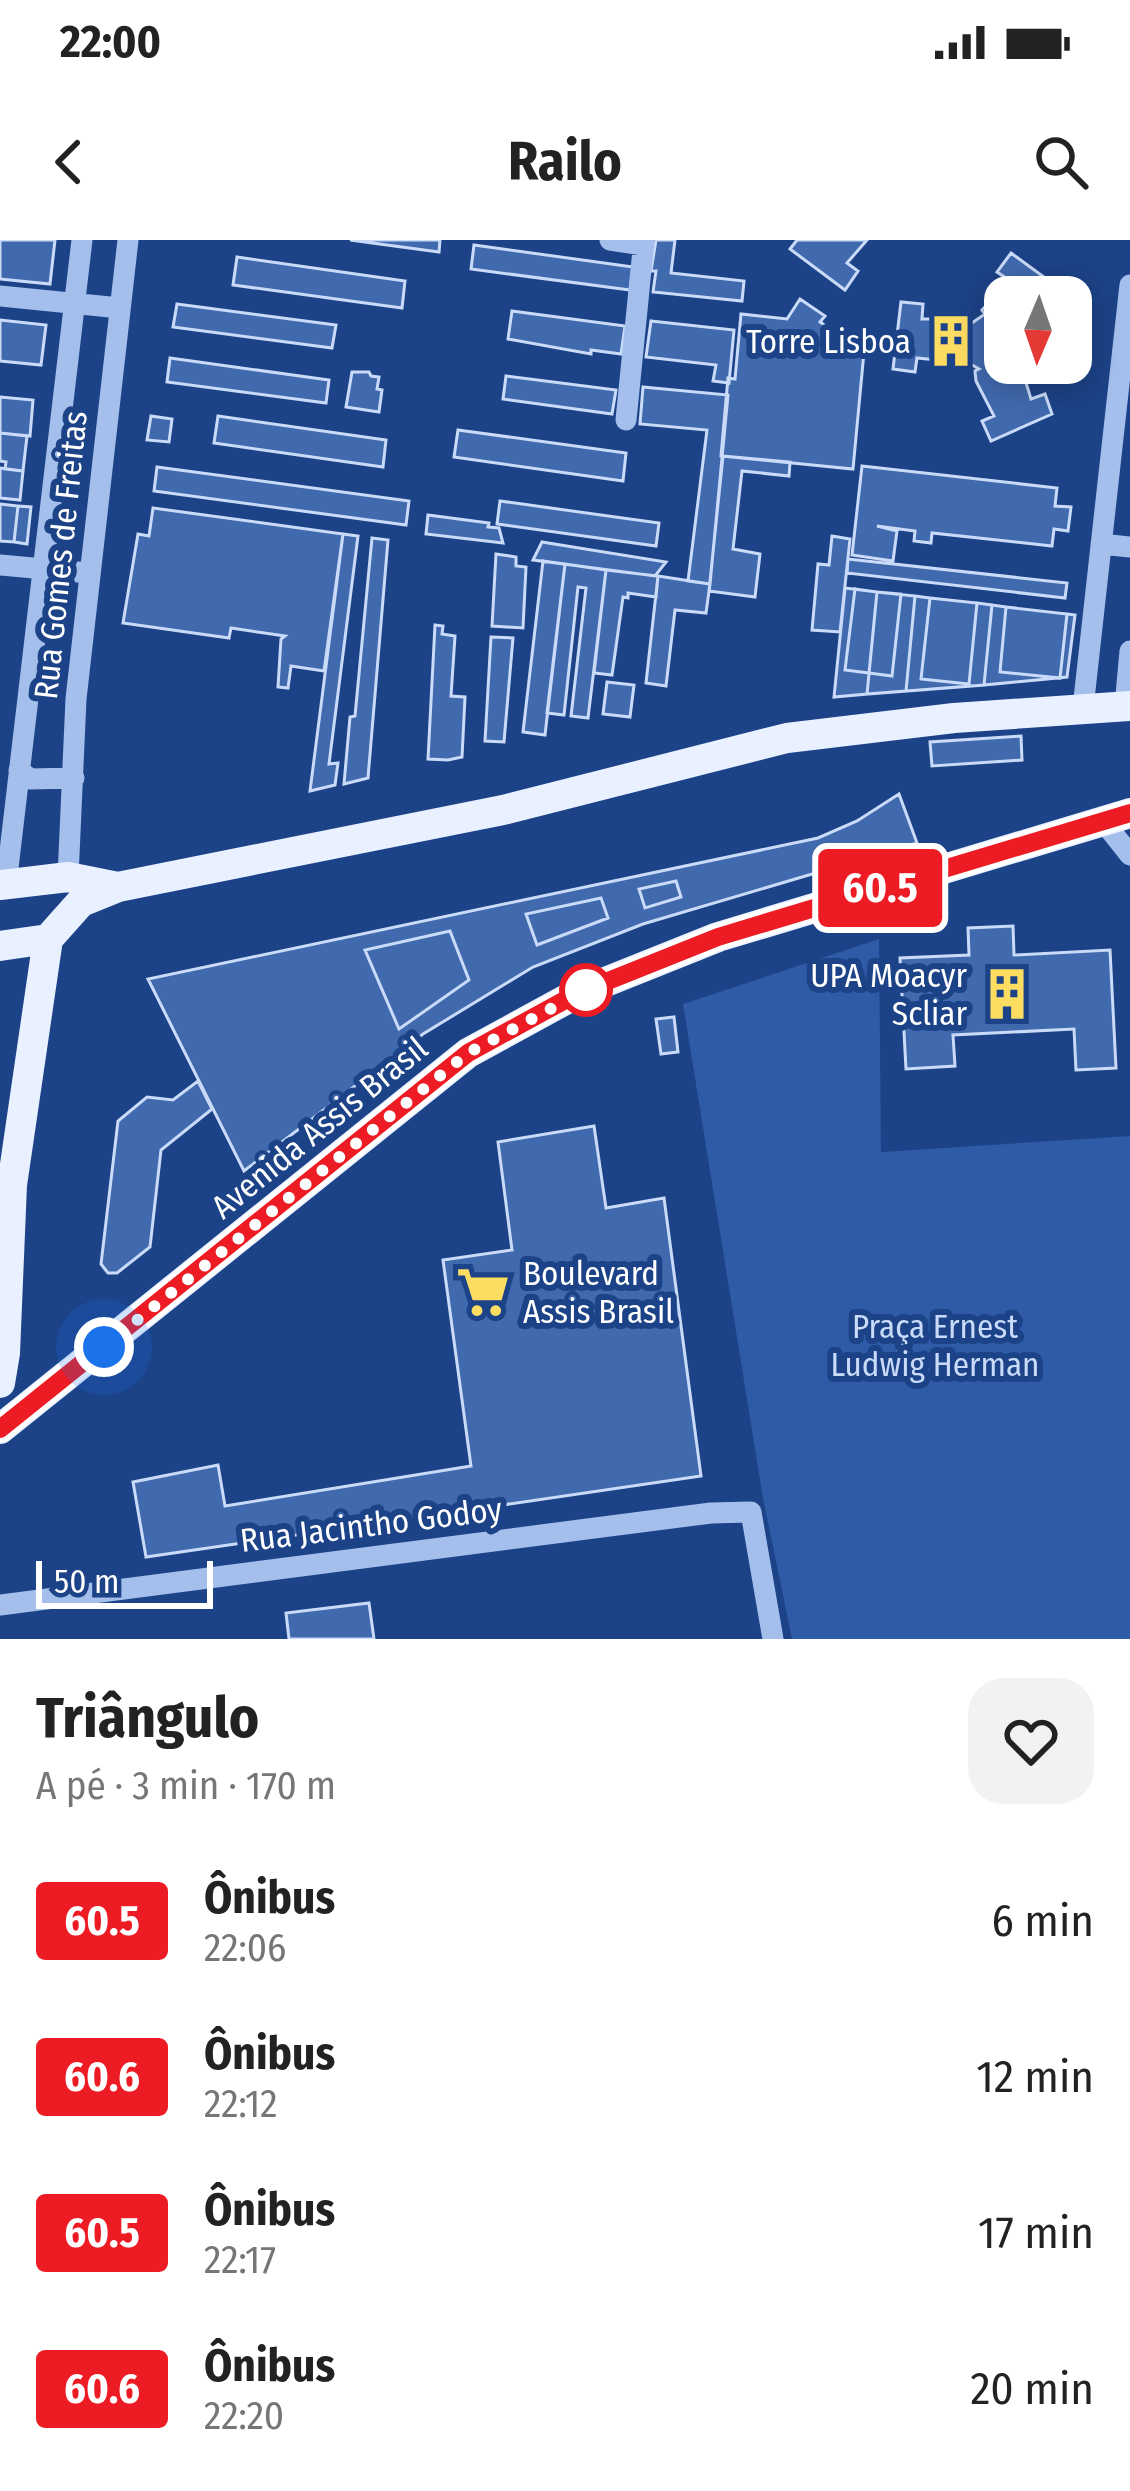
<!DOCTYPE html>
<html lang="pt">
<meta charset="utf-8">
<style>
body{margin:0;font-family:"Fira Sans Condensed",sans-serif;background:#f2f2f2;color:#222;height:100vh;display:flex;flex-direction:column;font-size:45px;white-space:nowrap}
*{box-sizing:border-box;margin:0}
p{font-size:39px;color:#767676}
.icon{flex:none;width:66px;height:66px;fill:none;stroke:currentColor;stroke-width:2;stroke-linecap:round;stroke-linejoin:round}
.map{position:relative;height:1399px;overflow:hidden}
.drawer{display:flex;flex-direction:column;background:#fff;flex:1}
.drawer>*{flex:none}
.badge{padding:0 24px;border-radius:9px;font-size:42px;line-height:78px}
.needle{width:78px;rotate:182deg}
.fabs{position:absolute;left:984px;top:36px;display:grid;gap:24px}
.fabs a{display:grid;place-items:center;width:108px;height:108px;border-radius:24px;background:#fff;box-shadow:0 6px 30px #0003;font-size:60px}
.scale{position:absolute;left:36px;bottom:30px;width:177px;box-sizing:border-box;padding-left:12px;border:6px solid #fff;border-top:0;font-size:33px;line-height:42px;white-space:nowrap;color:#fff;-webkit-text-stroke:9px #1c4287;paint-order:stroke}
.you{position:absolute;width:60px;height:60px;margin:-30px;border:9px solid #fff;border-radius:50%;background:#1a73e8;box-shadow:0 0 0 18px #1a73e833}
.map>.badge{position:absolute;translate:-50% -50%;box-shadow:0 0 0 6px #fff}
.round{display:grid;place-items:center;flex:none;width:126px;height:126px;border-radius:36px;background:#f2f2f2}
.headline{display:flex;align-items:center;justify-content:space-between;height:204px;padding:0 36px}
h1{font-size:57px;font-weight:700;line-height:90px}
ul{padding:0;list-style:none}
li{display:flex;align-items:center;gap:36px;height:156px;padding:0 36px}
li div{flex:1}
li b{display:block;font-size:45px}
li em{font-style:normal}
li .badge{min-width:132px;font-weight:700;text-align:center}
.status{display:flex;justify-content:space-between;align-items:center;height:84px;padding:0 60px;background:#fff;direction:ltr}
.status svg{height:33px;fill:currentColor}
header{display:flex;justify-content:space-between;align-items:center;height:156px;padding:0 36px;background:#fff;font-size:54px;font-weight:700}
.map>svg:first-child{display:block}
.green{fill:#2f5aa5}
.building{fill:#4069ae;stroke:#c9dbf8;stroke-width:3}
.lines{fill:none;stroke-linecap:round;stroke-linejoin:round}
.minor{stroke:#a4bfec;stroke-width:21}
.major{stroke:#e9f0ff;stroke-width:30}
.line-casing{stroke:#fff;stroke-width:27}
.line{stroke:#ed1c24;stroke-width:18}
.walk{stroke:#fff;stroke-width:12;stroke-dasharray:0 21.6}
.stop-dot{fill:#fff;stroke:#ed1c24;stroke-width:6}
.labels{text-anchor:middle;stroke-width:12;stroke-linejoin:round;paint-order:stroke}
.poi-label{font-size:33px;fill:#fff;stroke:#1c4287;text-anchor:end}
.street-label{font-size:33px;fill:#fff;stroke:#1c4287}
.park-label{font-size:33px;fill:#c9dbf8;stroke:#1c4287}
</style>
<div class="status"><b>22:00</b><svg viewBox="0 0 49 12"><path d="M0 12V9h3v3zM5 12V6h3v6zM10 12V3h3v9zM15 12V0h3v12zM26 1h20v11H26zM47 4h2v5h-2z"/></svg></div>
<header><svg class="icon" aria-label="back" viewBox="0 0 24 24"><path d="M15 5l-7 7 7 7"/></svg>Railo<svg class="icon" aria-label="search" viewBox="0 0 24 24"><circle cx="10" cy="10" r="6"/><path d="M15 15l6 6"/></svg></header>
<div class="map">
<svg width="1130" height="1399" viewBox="0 0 1130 1399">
<rect width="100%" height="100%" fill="#1c4287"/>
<!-- green -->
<path class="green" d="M879,699l2,213 249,-16v503h-338l-29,-141 -80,-494z"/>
<!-- building -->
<path class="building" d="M0,0h55l-5,44 -50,-5z
M350,0h90l-1,12z
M656,0h19l-4,33 73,8 -2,20 -89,-9 3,-21h-5z
M797,0h70l-20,23 11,8 -13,19 -55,-41z
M474,5l159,22 -3,23 -159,-21z
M1011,13l56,41 -62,3v66h15l11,36 14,-5 7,20 -61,27 -9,-20 12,-5 -18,-35 -1,-10 4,-2 -12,-7 -30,2v-4l-20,-2 -2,14 -22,-3 8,-67 22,2 -1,15h38l-1,4 10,2 16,-11 -3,-4 27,-30 -12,-8z
M237,17l168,24 -3,27 -169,-23z
M800,59l25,17 -5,6 44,30 -11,117 -132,-13 7,-78 7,1 6,-65 46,5z
M177,64l159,21 -4,23 -159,-21z
M512,71l113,15 -4,28 -30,-4v4l-83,-15z
M0,80l46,5 -5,40 -41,-4z
M651,81l83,9 -5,53 -16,-2 3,-16 -70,-8z
M170,118l159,22 -3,23 -159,-21z
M352,132h17l2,4 8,1 -2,12 5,1 -3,22 -33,-5z
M506,136l110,14 -4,24 -109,-15z
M643,147l85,8 -18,189 -22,-3 19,-151 -67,-6z
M0,157l33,3 -3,36 -30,-3z
M151,176l21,3 -3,23 -22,-2z
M218,176l168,24 -3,27 -169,-24z
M458,190l168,23 -3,28 -169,-24z
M0,193l27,3 -4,35 -18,-2 1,-7 -6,-1z
M723,216l67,6 -1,14 -47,-5 -9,78 27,5 -5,43 -46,-6z
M862,226l195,22 -2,18 16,1 -3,24 -14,-2 -2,17 -120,-13 -1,10 -17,-2 1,-10 -38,-5 20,5 -4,30 -41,-6z
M157,227l252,34 -3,24 -252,-34z
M0,228l23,3 -3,29 -20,-2z
M500,261l159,22 -3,23 -159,-22z
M0,264l18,2 -4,36 -14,-1z
M18,266l13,1 -4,37 -13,-2z
M153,268l190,26 -19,137 -33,-5 -3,22 -10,-1 3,-48 4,-3 -54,-8 -2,10 -106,-15 15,-89 11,2z
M428,275l61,8 -1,4 11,1 4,15 -77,-9z
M343,294l15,2 -29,228 9,-1 -3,22 -25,6z
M832,296l18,3 -10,93 -28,-2 6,-66 11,1z
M372,298l16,2 -20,238 -24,6 6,-67 5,-1z
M542,302l124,20 -11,14 -122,-16z
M496,314l20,3v9l10,1 -3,61 -31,-2z
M848,319l219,24 -2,15 -218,-25z
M543,321l22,3 -20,171 -22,-3z
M565,324l41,6 -18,148 -17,-2 15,-128 -8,-1 -14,128 -17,-2z
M606,330l52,6 -2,21 -28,-4v5l-5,-1 -11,78 -18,-2z
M658,336l52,8 -4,29 -31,-3 -9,76 -20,-3z
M845,348l32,4 -10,102 -33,3z
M855,349l22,3 -8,81 -24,-3z
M877,352l38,4 -9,95 -39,3z
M877,352l24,2 -9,82 -23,-3z
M915,356l15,2 -9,81 48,5 8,-81 15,2 -8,80 -78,6z
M930,358l47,5 -8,81 -48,-5z
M992,365l14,2 -6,65 60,6 7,-64 8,1 -8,62 -83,8z
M1006,367l61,7 -7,64 -60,-6z
M435,385l8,1 -1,8 13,2 -4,60 14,1 -3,60 -14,3 -20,-1z
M491,397l22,1 -9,104 -19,-1z
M607,442l27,3 -4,32 -27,-3z
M1021,496l1,24 -90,6 -2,-24z
M899,554l18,49 -274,81 -110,43 -110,67 -179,137 -96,-192 670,-141 39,-17z
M676,641l5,16 -36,11 -6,-19z
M601,658l7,20 -71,27 -11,-31z
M1013,686l1,29 96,-5 6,118 -40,2 -2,-41 -121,6 2,31 -49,3 -6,-111 69,-3 -1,-27z
M450,691l19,49 -70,49 -34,-79z
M674,777l4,35 -17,2 -5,-35z
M198,841l14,28 -51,41 -11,97 -33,26h-9l-7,-9 17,-143 29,-24 26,3z
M594,886l12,82 58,-10 37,278 -555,81 -13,-75 85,-17 7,41 246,-40 -28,-206 69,-10 -14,-108z
M369,1363l5,36h-85l-3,-26z"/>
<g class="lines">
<!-- minor -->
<path class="minor" d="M610,0l33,5
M0,56l120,12
M626,180l18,-180
M1101,304l29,3
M0,325l89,8
M1125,466l5,-55
M1083,468l47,-423
M19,530l11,9 44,-1
M1103,581l27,34
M68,637l8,-178 52,-459
M6,645l76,-645
M0,1365l711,-92 40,-1 22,127"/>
<!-- major -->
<path class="major" d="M0,645l68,-8 50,10
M48,699l33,-37 37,-15 385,-77 284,-72 167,-20 176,-12
M0,706l48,-7
M0,1143l5,-30 7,-168 36,-246
M0,1189l468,-376 110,-60 140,-56 412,-124"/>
</g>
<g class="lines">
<!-- line casing -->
<g class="line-casing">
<path id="line" d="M0,1189l468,-376 110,-60 140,-56 412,-124"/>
</g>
<!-- line -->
<use href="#line" class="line"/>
<!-- walk -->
<path class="walk" d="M104,1107l364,-294 118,-63"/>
</g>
<!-- icons -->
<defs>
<g id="building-bare" transform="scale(4.14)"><path d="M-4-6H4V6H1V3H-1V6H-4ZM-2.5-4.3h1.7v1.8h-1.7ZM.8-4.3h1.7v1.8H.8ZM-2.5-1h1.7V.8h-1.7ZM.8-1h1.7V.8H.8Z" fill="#fcdc61" stroke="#1c4287" stroke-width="2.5" paint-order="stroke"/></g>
<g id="supermarket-bare" transform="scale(4.14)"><path d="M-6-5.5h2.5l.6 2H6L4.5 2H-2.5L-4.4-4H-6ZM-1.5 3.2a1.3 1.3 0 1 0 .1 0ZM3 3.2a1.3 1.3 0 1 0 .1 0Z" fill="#fcdc61" stroke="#1c4287" stroke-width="2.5" paint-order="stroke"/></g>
</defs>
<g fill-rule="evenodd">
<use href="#building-bare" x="951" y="101"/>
<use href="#building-bare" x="1007" y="754"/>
<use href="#supermarket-bare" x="483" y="1052"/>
</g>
<!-- markers -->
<circle class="stop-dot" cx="586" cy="750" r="24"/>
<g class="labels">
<!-- poi labels -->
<g class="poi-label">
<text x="911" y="113">Torre Lisboa</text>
<text x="967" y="747">UPA Moacyr<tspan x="967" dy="38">Scliar</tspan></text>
<text x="523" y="1045" text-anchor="start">Boulevard<tspan x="523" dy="38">Assis Brasil</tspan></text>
</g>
<!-- street labels -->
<g class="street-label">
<text transform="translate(60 315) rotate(-84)" y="12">Rua Gomes de Freitas</text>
<text transform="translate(319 887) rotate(-39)" y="12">Avenida Assis Brasil</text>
<text transform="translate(371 1284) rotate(-7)" y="12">Rua Jacintho Godoy</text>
</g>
<!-- park labels -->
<g class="park-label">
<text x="935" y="1098">Praça Ernest<tspan x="935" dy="38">Ludwig Herman</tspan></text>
</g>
</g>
</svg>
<div class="fabs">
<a><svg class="needle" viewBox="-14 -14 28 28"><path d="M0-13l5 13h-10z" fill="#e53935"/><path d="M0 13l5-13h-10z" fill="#767676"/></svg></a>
</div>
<div class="scale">50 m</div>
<div class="you" style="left:104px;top:1107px"></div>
<b class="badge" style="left:880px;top:648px;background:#ed1c24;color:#fff">60.5</b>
</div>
<section class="drawer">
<div class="headline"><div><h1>Triângulo</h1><p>A pé · 3 min · 170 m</p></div><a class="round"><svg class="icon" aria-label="heart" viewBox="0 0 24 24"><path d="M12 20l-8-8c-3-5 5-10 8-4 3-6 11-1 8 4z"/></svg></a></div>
<ul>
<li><span class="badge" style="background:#ed1c24;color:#fff">60.5</span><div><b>Ônibus</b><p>22:06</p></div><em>6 min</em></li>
<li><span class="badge" style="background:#ed1c24;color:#fff">60.6</span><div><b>Ônibus</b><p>22:12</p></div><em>12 min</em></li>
<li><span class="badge" style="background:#ed1c24;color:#fff">60.5</span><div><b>Ônibus</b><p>22:17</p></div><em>17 min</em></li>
<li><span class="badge" style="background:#ed1c24;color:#fff">60.6</span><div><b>Ônibus</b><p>22:20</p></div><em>20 min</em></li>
</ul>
</section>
